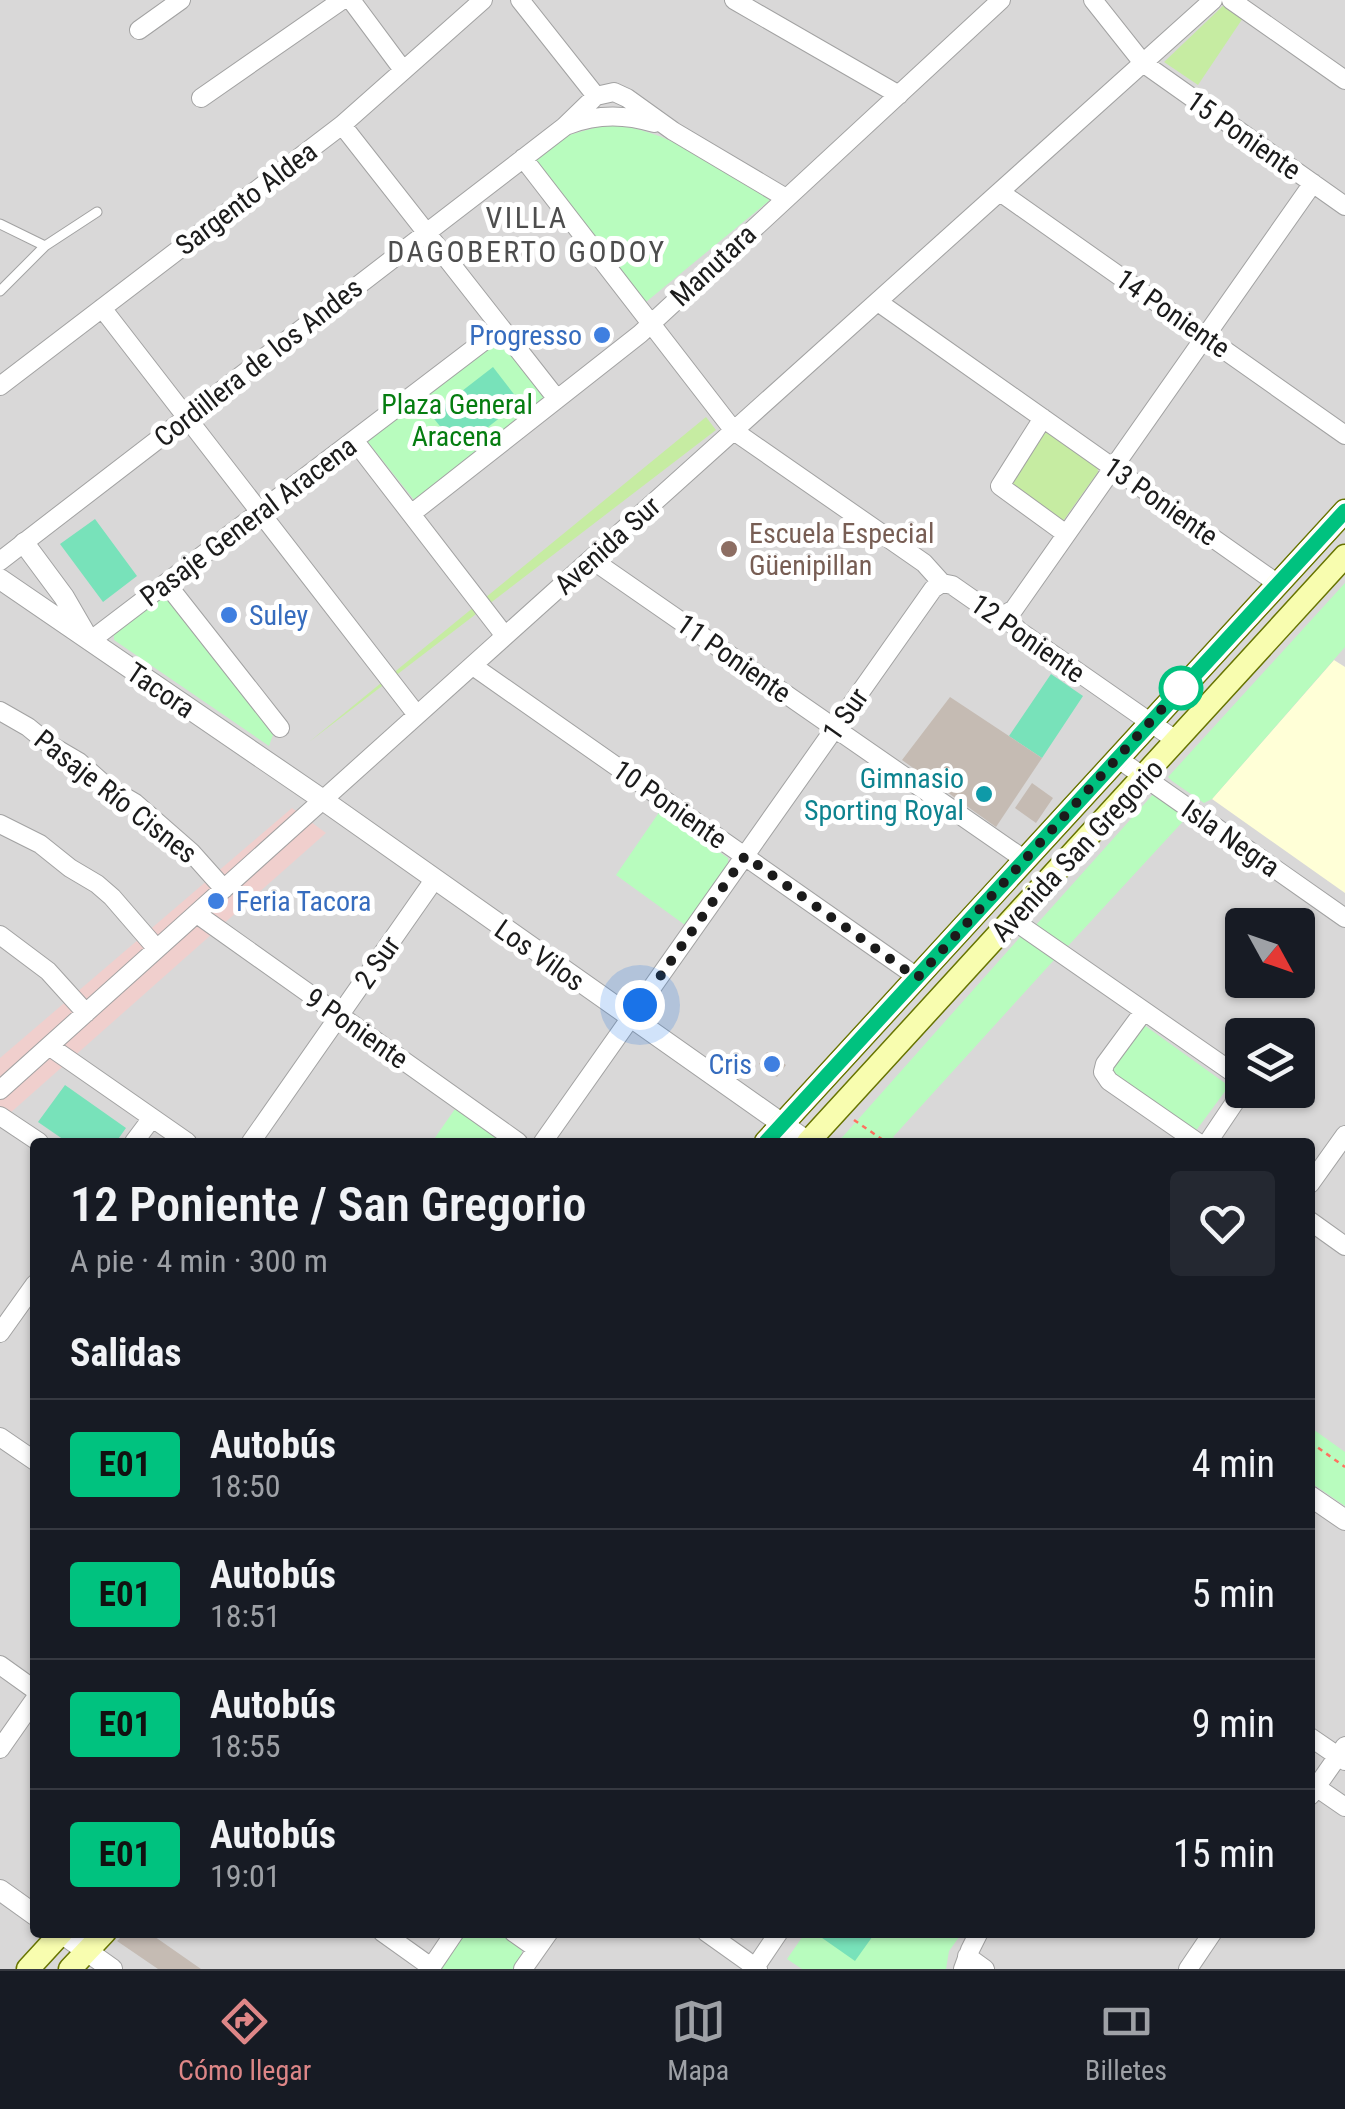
<!DOCTYPE html>
<html lang="es">
<meta charset="utf-8">
<style>
body{margin:0;font-family:"Roboto Condensed",sans-serif;background:#242831;color:#f1f3f6;height:100vh;display:flex;flex-direction:column;font-size:38px;white-space:nowrap}
*{box-sizing:border-box;margin:0}
p{font-size:32px;color:#9ea1a6}
.icon{flex:none;width:55px;height:55px;fill:none;stroke:currentColor;stroke-width:2;stroke-linecap:round;stroke-linejoin:round}
.map{position:relative;flex:1;overflow:hidden}
.panel{position:absolute;left:30px;top:1138px;width:1285px;height:800px;display:flex;flex-direction:column;background:#171b24;border-radius:10px;box-shadow:0 2px 8px #0004}
.panel>*{flex:none}
.badge{padding:0 20px;border-radius:8px;font-size:35px;line-height:65px}
.needle{width:65px;rotate:130deg}
.fabs{position:absolute;left:1225px;top:908px;display:grid;gap:20px}
.fabs a{display:grid;place-items:center;width:90px;height:90px;border-radius:10px;background:#171b24;box-shadow:0 2px 8px #0004;font-size:50px}
.you{position:absolute;width:50px;height:50px;margin:-25px;border:8px solid #fff;border-radius:50%;background:#1a73e8;box-shadow:0 0 0 15px #1a73e833}
.map>.badge{position:absolute;translate:-50% -50%;box-shadow:0 0 0 5px #fff}
h2{padding:0 40px;font-size:38px;line-height:90px}
.round{display:grid;place-items:center;flex:none;width:105px;height:105px;border-radius:10px;background:#242831}
.summary{display:flex;align-items:center;justify-content:space-between;height:170px;padding:0 40px}
h1{font-size:48px;font-weight:600;line-height:75px}
ul{padding:0;list-style:none}
li{display:flex;align-items:center;gap:30px;height:130px;padding:0 40px;border-top:2px solid #363941}
li div{flex:1}
li b{display:block;font-size:38px}
li em{font-style:normal}
li .badge{min-width:110px;font-weight:700;text-align:center}
.tab-bar{display:flex;justify-content:space-around;align-items:center;height:140px;border-top:2px solid #363941;background:#171b24;font-size:28px;color:#9ea1a6}
.tab-bar a{display:grid;justify-items:center;gap:5px}
.tab-bar .selected{color:#de8687}
.map>svg:first-child{display:block}
.residential{fill:#d9d8d8;fill-rule:evenodd}
.commercial{fill:#f0cfcd}
.education{fill:#ffffd7}
.grass{fill:#c6eca2}
.park{fill:#b8fcbe}
.pitch{fill:#78e2ba}
.building{fill:#c5bbb3}
.lines{fill:none;stroke-linecap:round;stroke-linejoin:round}
.service-casing{stroke:#a2a2a2;stroke-width:11}
.minor-casing{stroke:#a2a2a2;stroke-width:20}
.tertiary-casing{stroke:#a2a2a2;stroke-width:22}
.secondary-casing{stroke:#677400;stroke-width:25}
.path{stroke:#ff715f;stroke-width:2.5;stroke-dasharray:5 5;stroke-linecap:butt}
.service{stroke:#fff;stroke-width:9}
.minor{stroke:#fff;stroke-width:18}
.tertiary{stroke:#fff;stroke-width:20}
.secondary{stroke:#f8fdaf;stroke-width:22}
.line-casing{stroke:#fff;stroke-width:22}
.line{stroke:#00c27f;stroke-width:15}
.walk{stroke:#1b1b1b;stroke-width:10;stroke-dasharray:0 18}
.shop-dot{fill:#3f7fe0;stroke:#fff;stroke-width:4}
.education-dot{fill:#8d6e63;stroke:#fff;stroke-width:4}
.stop-dot{fill:#fff;stroke:#00c27f;stroke-width:5}
.culture-dot{fill:#0f9aa8;stroke:#fff;stroke-width:4}
.labels{text-anchor:middle;stroke-width:10;stroke-linejoin:round;paint-order:stroke}
.street-label{font-size:28px;fill:#1b1b1b;stroke:#fff}
.shop-label{font-size:28px;fill:#366cbe;stroke:#fff;text-anchor:end}
.park-label{font-size:28px;fill:#057d10;stroke:#fff}
.education-label{font-size:28px;fill:#785e54;stroke:#fff;text-anchor:start}
.culture-label{font-size:28px;fill:#0d838f;stroke:#fff;text-anchor:end}
.neighbourhood-label{font-size:30px;letter-spacing:2.5px;fill:#4e4e4e;stroke:#fff}
</style>
<div class="map">
<svg width="1345" height="1969" viewBox="0 0 1345 1969">
<rect width="100%" height="100%" fill="#eee9e0"/>
<!-- residential -->
<path class="residential" d="M0,0h1345v1969h-1345zM1242,925h56v55h-56zM1242,1035h56v55h-56zM35,1142h1275v790h-1275z"/>
<!-- commercial -->
<path class="commercial" d="M292,808l34,25 -326,289v-64z"/>
<!-- education -->
<path class="education" d="M1334,660l11,7v226l-133,-94z"/>
<!-- grass -->
<path class="grass" d="M1227,2l18,13 -47,70 -34,-23z
M706,417l10,13 -407,312z
M1050,429l47,34 1,9 -35,49 -55,-31 32,-59z"/>
<!-- park -->
<path class="park" d="M608,124c63,6 110,43 162,76l-124,102 -112,-141 35,-26z
M501,338l46,60 -132,103 -48,-60z
M1345,583v64l-133,152 -8,4 -32,-22 -4,-4z
M167,593l107,139 -5,14 -155,-106v-7z
M1155,792l33,24 -120,130 -32,-21z
M660,811l68,47v7l-43,60 -69,-50z
M1021,936l33,24 -161,177 6,5h-61z
M1144,1025l85,61 -34,46 -85,-61z
M455,1109l49,33h-72z
M1310,1427l35,25v54l-35,-24z
M463,1933h36l21,15 2,3 -1,7 -8,11h-75z
M805,1933h157l-13,18 -3,18h-144l-15,-10z"/>
<!-- pitch -->
<path class="pitch" d="M493,367l27,35 -61,48 -28,-35z
M95,519l42,57 -34,26 -43,-58z
M1051,674l32,22 -41,62 -33,-22z
M65,1085l61,43 -10,14h-49l-29,-20z
M815,1933h60l-20,28z"/>
<!-- building -->
<path class="building" d="M603,324l11,14 -12,9 -11,-15z
M950,697l92,61 -46,69 -94,-67z
M1032,783l21,15 -17,25 -21,-15z
M767,1052l19,13 -9,12 -18,-13z
M126,1932h22l53,37h-43l-41,-28z"/>
<g class="lines">
<!-- service casing -->
<g class="service-casing">
<path id="service" d="M0,224l45,22
M0,291l45,-45 52,-34"/>
</g>
<!-- minor casing -->
<g class="minor-casing">
<path id="minor" d="M351,0l52,70
M520,0l76,96
M734,0l165,95
M1093,0l50,63 202,143
M1231,0l114,80
M139,30l42,-30
M201,98l141,-98
M342,125l215,274
M568,125c28,-11 57,-11 86,-2
M523,158l211,273 190,132 18,20 10,2 43,30h9l15,16 158,110
M1000,192l345,243
M878,302l400,282
M102,308l315,407
M0,386l342,-261 141,-125
M1043,418l-43,68 66,48
M354,440l151,196
M411,514l229,-180 361,-334
M591,559l434,301
M0,561l564,-434 32,-31 18,-4 13,6 46,33 113,67
M166,583l114,145
M1004,615l10,-6 299,-426
M90,641l411,-313
M473,666l444,311
M0,711l28,16 22,18 29,17 27,24 29,17 56,49 33,37
M1117,758l228,160
M0,824l40,20 30,24 27,16 15,13 45,52
M197,914l321,228
M1013,920l222,154 7,9
M0,935l48,36 38,42
M1144,1011l-39,53 -2,8 6,9 88,61
M49,1046l138,96
M0,1090l1213,-1090
M0,1116l39,26
M134,1142l18,-24
M251,1142l183,-262
M543,1142l390,-553 9,-6
M1208,1142l35,-52
M1310,1184l35,-49
M1310,1221l35,25
M0,1333l35,-49
M0,1437l35,24
M0,1665l35,25
M1310,1737l35,24
M0,1749l35,-50
M1316,1787l29,20
M1310,1796l35,-50
M382,1932l49,35
M513,1932l24,17
M706,1932l52,37
M967,1956l18,13
M430,1969l25,-37
M523,1969l26,-37
M754,1969l25,-37
M963,1969l7,-19 9,-18
M1188,1969l25,-37"/>
</g>
<!-- tertiary casing -->
<g class="tertiary-casing">
<path id="tertiary" d="M24,543l40,54 22,38
M0,579l323,221 485,342
M1310,1496l35,24
M0,1890l35,25
M60,1932l52,37"/>
</g>
<!-- secondary casing -->
<g class="secondary-casing">
<path id="secondary" d="M766,1142l579,-631
M808,1142l537,-586
M28,1969l34,-37
M70,1969l35,-37"/>
</g>
<!-- path -->
<path class="path" d="M854,1120l32,22
M1310,1442l35,25"/>
<!-- service -->
<use href="#service" class="service"/>
<!-- minor -->
<use href="#minor" class="minor"/>
<!-- tertiary -->
<use href="#tertiary" class="tertiary"/>
<!-- secondary -->
<use href="#secondary" class="secondary"/>
</g>
<g class="lines">
<!-- line casing -->
<g class="line-casing">
<path id="line" d="M766,1142l579,-631"/>
</g>
<!-- line -->
<use href="#line" class="line"/>
<!-- walk -->
<path class="walk" d="M640,1005l105,-149 172,122 264,-290"/>
</g>
<!-- markers -->
<g class="shop-dot">
<circle cx="602" cy="335" r="10"/>
<circle cx="229" cy="615" r="10"/>
<circle cx="216" cy="901" r="10"/>
<circle cx="772" cy="1064" r="10"/>
</g>
<circle class="education-dot" cx="729" cy="549" r="10"/>
<circle class="stop-dot" cx="1181" cy="688" r="20"/>
<circle class="culture-dot" cx="984" cy="794" r="10"/>
<g class="labels">
<!-- street labels -->
<g class="street-label">
<text transform="translate(1244 135) rotate(35)" y="10">15 Poniente</text>
<text transform="translate(246 198) rotate(-37)" y="10">Sargento Aldea</text>
<text transform="translate(713 265) rotate(-43)" y="10">Manutara</text>
<text transform="translate(1173 313) rotate(35)" y="10">14 Poniente</text>
<text transform="translate(258 362) rotate(-38)" y="10">Cordillera de los Andes</text>
<text transform="translate(1161 501) rotate(35)" y="10">13 Poniente</text>
<text transform="translate(248 521) rotate(-37)" y="10">Pasaje General Aracena</text>
<text transform="translate(607 545) rotate(-42)" y="10">Avenida Sur</text>
<text transform="translate(1028 638) rotate(35)" y="10">12 Poniente</text>
<text transform="translate(734 658) rotate(35)" y="10">11 Poniente</text>
<text transform="translate(161 690) rotate(34)" y="10">Tacora</text>
<text transform="translate(845 714) rotate(-55)" y="10">1 Sur</text>
<text transform="translate(116 796) rotate(38)" y="10">Pasaje Río Cisnes</text>
<text transform="translate(670 804) rotate(35)" y="10">10 Poniente</text>
<text transform="translate(1231 838) rotate(35)" y="10">Isla Negra</text>
<text transform="translate(1077 850) rotate(-47)" y="10">Avenida San Gregorio</text>
<text transform="translate(540 955) rotate(35)" y="10">Los Vilos</text>
<text transform="translate(377 962) rotate(-55)" y="10">2 Sur</text>
<text transform="translate(357 1028) rotate(35)" y="10">9 Poniente</text>
</g>
<!-- shop labels -->
<g class="shop-label">
<text x="582" y="345">Progresso</text>
<text x="249" y="625" text-anchor="start">Suley</text>
<text x="236" y="911" text-anchor="start">Feria Tacora</text>
<text x="752" y="1074">Cris</text>
</g>
<!-- park labels -->
<g class="park-label">
<text x="457" y="414">Plaza General<tspan x="457" dy="32">Aracena</tspan></text>
</g>
<!-- education labels -->
<g class="education-label">
<text x="749" y="543">Escuela Especial<tspan x="749" dy="32">Güenipillan</tspan></text>
</g>
<!-- culture labels -->
<g class="culture-label">
<text x="964" y="788">Gimnasio<tspan x="964" dy="32">Sporting Royal</tspan></text>
</g>
<!-- neighbourhood labels -->
<g class="neighbourhood-label">
<text x="527" y="228">VILLA<tspan x="527" dy="34">DAGOBERTO GODOY</tspan></text>
</g>
</g>
</svg>
<div class="fabs">
<a><svg class="needle" viewBox="-14 -14 28 28"><path d="M0-13l5 13h-10z" fill="#e53935"/><path d="M0 13l5-13h-10z" fill="#9ea1a6"/></svg></a>
<a><svg class="icon" aria-label="layers" viewBox="0 0 24 24"><path d="M12 4l9 5-9 5-9-5zM3 14l9 5 9-5"/></svg></a>
</div>
<div class="you" style="left:640px;top:1005px"></div>
<section class="panel">
<div class="summary"><div><h1>12 Poniente / San Gregorio</h1><p>A pie · 4 min · 300 m</p></div><a class="round"><svg class="icon" aria-label="heart" viewBox="0 0 24 24"><path d="M12 20l-8-8c-3-5 5-10 8-4 3-6 11-1 8 4z"/></svg></a></div>
<h2>Salidas</h2>
<ul>
<li><span class="badge" style="background:#00c27f;color:#111">E01</span><div><b>Autobús</b><p>18:50</p></div><em>4 min</em></li>
<li><span class="badge" style="background:#00c27f;color:#111">E01</span><div><b>Autobús</b><p>18:51</p></div><em>5 min</em></li>
<li><span class="badge" style="background:#00c27f;color:#111">E01</span><div><b>Autobús</b><p>18:55</p></div><em>9 min</em></li>
<li><span class="badge" style="background:#00c27f;color:#111">E01</span><div><b>Autobús</b><p>19:01</p></div><em>15 min</em></li>
</ul>
</section>
</div>
<nav class="tab-bar">
<a class="selected"><svg class="icon" aria-label="directions" viewBox="0 0 24 24"><path d="M12 3l9 9-9 9-9-9zM9 14v-3h6M13 9l2 2-2 2"/></svg>Cómo llegar</a>
<a><svg class="icon" aria-label="map" viewBox="0 0 24 24"><path d="M3 6l6-2 6 2 6-2v14l-6 2-6-2-6 2zM9 4v14M15 6v14"/></svg>Mapa</a>
<a><svg class="icon" aria-label="tickets" viewBox="0 0 24 24"><path d="M3 7h18v10H3zM15 7v10"/></svg>Billetes</a>
</nav>
